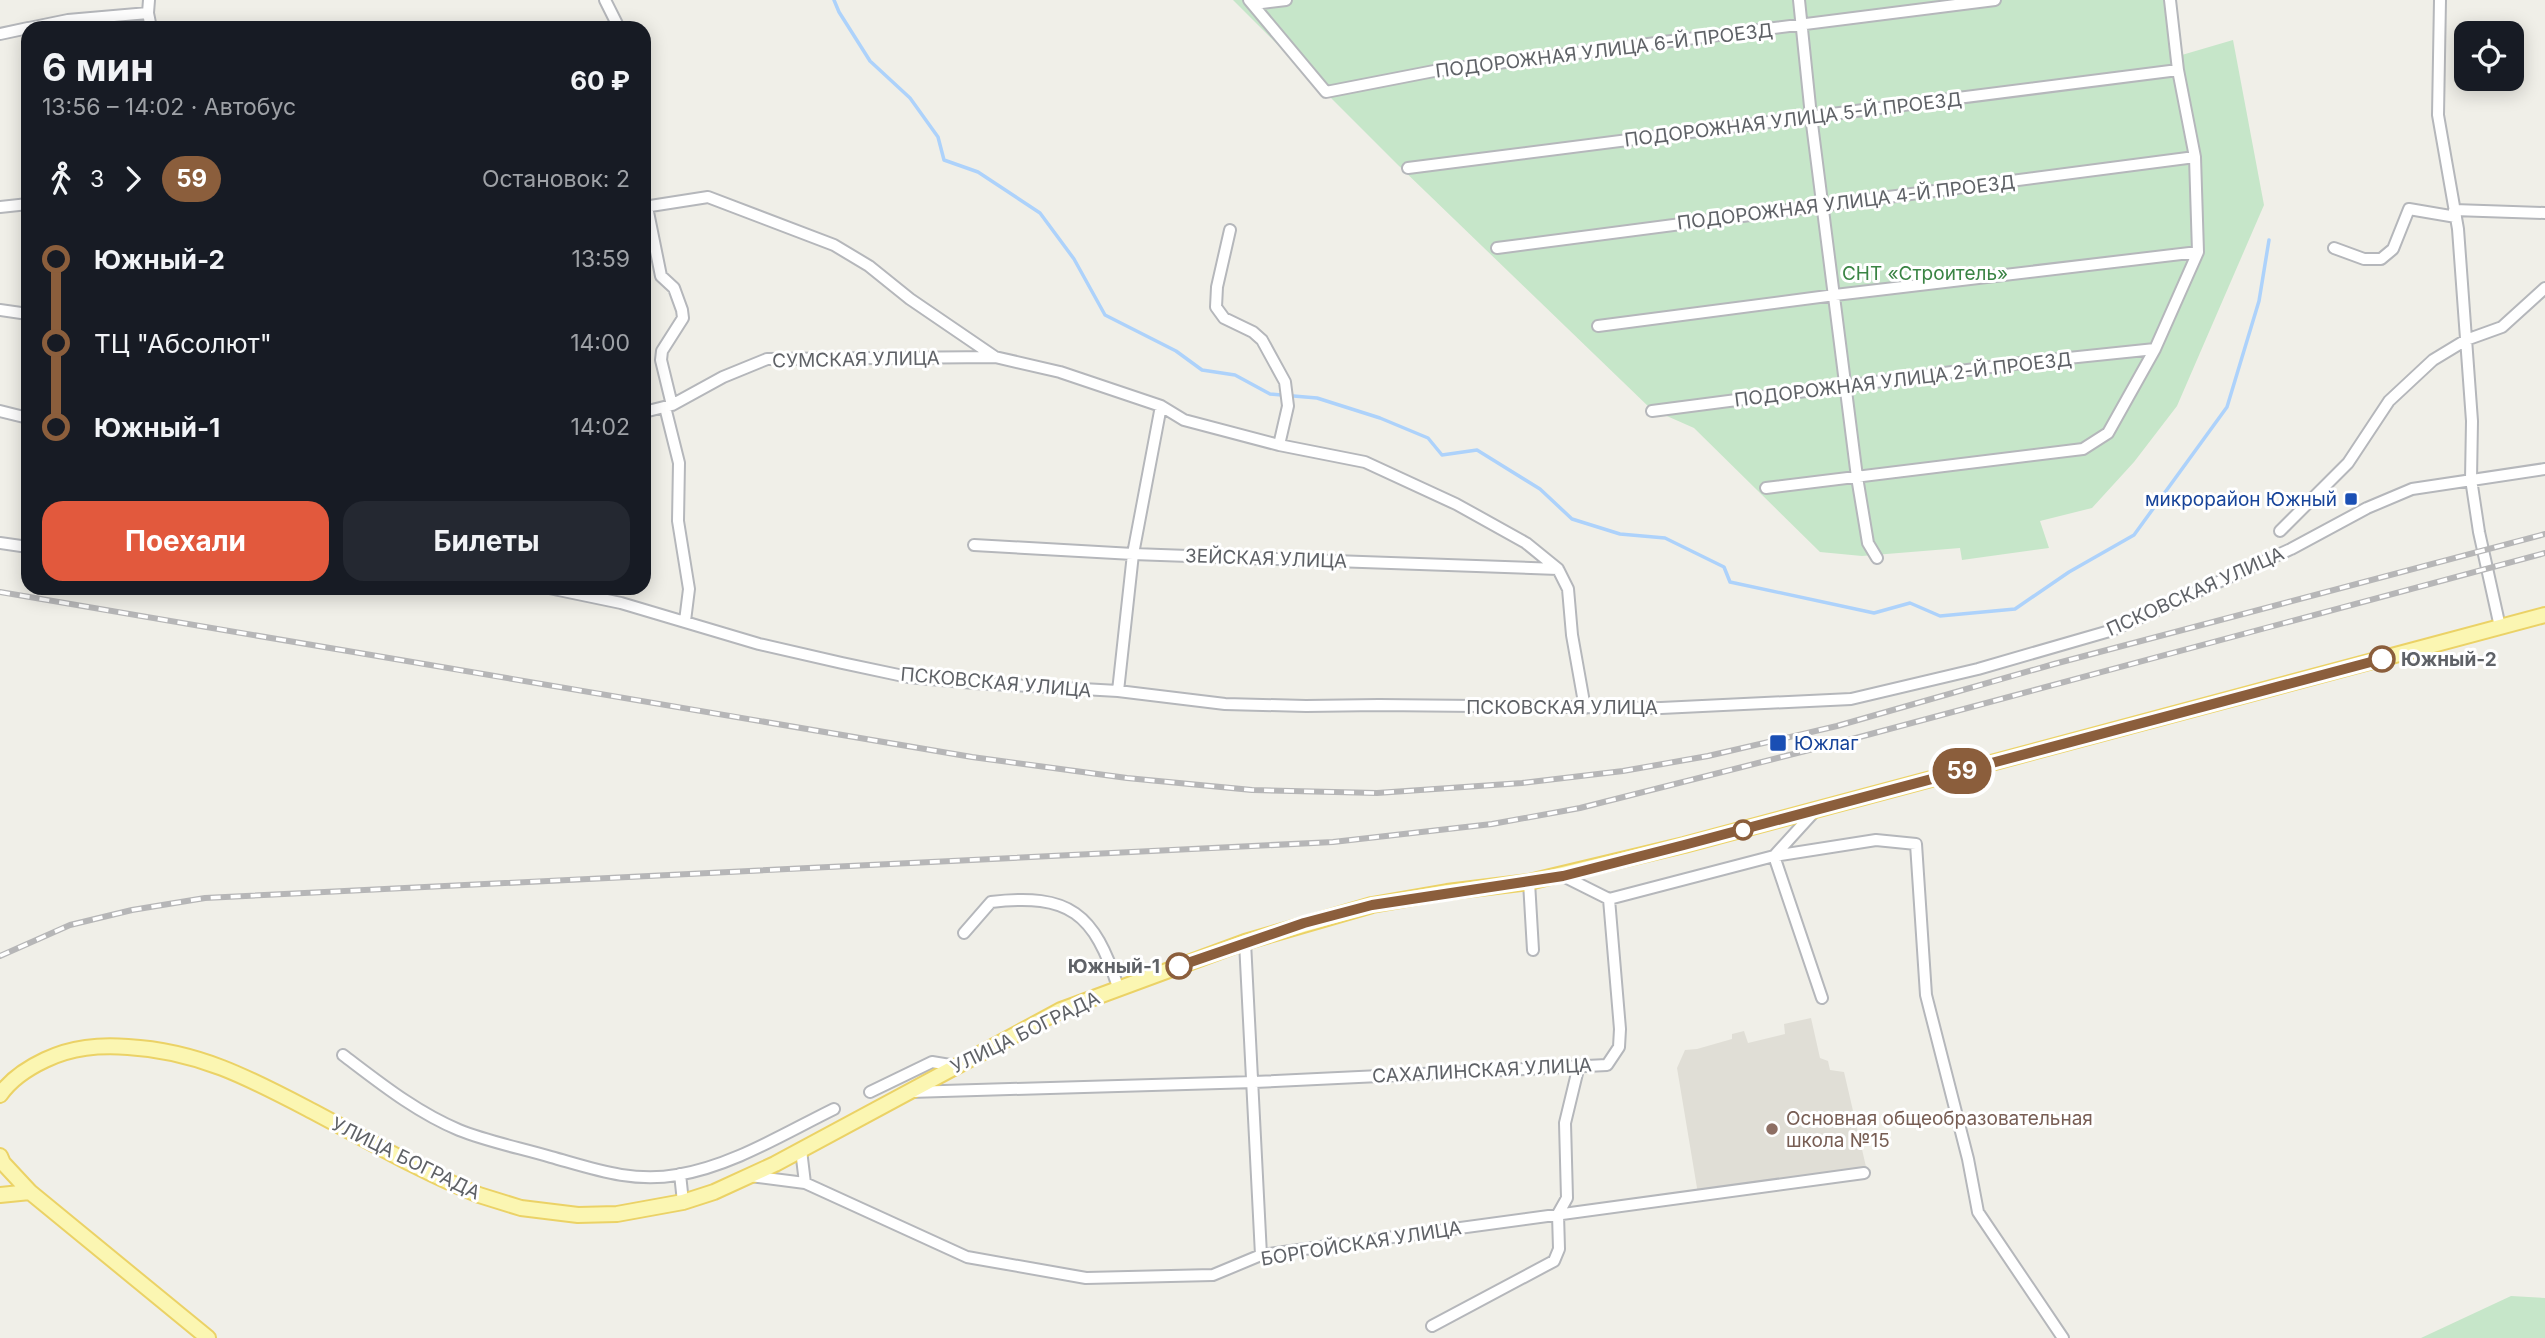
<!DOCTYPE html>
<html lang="ru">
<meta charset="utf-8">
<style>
body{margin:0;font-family:Inter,sans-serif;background:#242831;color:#f1f3f6;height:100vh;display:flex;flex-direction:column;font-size:26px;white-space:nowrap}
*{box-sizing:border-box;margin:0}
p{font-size:23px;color:#9ea1a6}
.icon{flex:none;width:38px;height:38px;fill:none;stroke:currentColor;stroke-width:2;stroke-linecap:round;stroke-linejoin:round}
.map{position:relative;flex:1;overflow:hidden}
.panel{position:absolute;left:21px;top:21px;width:630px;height:574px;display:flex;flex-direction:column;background:#171b24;border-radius:21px;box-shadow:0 4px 18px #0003}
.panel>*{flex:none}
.badge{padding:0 14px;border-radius:23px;font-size:24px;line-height:46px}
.fabs{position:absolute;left:2454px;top:21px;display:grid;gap:14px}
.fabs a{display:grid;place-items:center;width:70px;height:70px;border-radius:14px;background:#171b24;box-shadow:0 4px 18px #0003;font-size:35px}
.map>.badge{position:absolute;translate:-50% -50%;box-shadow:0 0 0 4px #fff}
.legs{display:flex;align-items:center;gap:10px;height:77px;padding:0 21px;font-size:23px}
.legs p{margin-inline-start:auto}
.overview{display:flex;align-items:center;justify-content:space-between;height:119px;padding:0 21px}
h1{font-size:38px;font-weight:700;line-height:52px}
.primary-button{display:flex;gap:14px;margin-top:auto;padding:14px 21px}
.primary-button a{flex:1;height:80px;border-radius:21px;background:#e2593d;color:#fff;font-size:28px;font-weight:700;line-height:80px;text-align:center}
.primary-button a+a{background:#242831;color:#f1f3f6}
ul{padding:0 21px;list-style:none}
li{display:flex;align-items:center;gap:24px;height:84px;font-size:26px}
li i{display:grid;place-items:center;width:10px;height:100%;margin:0 9px;background:currentColor}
li i::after{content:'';width:18px;height:18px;margin:-9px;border:5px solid;border-radius:50%;background:#171b24}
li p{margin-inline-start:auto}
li:first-child i{background:linear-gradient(#0000 50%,currentColor 0)}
li:last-child i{background:linear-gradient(currentColor 50%,#0000 0)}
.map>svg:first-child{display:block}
.education{fill:#e0ded6}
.green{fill:#c6e6c9}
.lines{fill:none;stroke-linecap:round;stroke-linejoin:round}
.stream{stroke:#add2fb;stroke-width:3.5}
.minor-casing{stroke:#b5b7bb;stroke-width:14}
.major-casing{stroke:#ebd266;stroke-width:18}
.minor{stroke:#fff;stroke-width:10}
.major{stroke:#fbf6b2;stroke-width:14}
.rail-casing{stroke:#b6b6b7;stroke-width:6}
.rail{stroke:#fff;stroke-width:3.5;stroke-dasharray:10;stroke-linecap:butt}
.line-1-casing{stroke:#fff;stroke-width:16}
.line-1{stroke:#8b5e3c;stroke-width:10}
.transit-dot{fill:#1a4fb4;stroke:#fff;stroke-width:2.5}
.stop-1-dot{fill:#fff;stroke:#8b5e3c;stroke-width:3.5}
.education-dot{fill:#8d6e63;stroke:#fff;stroke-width:2.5}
.labels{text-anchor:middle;stroke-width:6;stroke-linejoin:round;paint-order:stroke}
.street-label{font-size:19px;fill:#5f6267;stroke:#fff}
.park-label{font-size:19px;fill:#3a8444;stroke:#fff}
.transit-label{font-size:19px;fill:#164399;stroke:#fff;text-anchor:end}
.stop-label{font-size:19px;font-weight:bold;fill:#5f6267;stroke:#fff;text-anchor:start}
.education-label{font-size:19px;fill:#785e54;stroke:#fff;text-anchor:start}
</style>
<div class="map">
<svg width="2545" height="1338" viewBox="0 0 2545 1338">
<rect width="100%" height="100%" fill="#f0efe8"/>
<!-- education -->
<path class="education" d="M1811,1018l9,40 8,3 2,9 14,2 23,99 -169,23 -21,-126 8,-18 12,-1 35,-10v-5l12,-3 4,12 37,-9 -1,-10z"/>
<!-- green -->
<path class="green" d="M1233,0h934l8,57 58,-17 31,165 -87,201 -43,56 -42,46 -52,13 9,27 -87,12 -2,-12 -98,8 -42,-4 -126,-124 -43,-19 -253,-244z
M2511,1296l34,2v40h-124z"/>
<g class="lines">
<!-- stream -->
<path class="stream" d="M834,0l5,12 31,49 40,37 28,39 6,23 34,12 62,41 34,46 31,56 71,36 26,19 33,5 35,19 47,4 63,20 48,20 14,17 35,-5 63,39 32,30 48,15 45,4 59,29 6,15 144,31 36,-10 30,13 75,-7 54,-37 65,-37 93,-128 32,-106 10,-61"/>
<!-- minor casing -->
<g class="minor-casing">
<path id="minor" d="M149,0l-1,13 3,15
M605,0l14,28
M1249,0l77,92 108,-21 561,-71
M1799,0l12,116 46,361 11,66 9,15
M2440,0l-2,115 20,114 14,192 -1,58 8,53 21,95
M1254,4l32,-4
M29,28l39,-8 80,-7
M0,34l28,-6
M1408,168l770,-98
M0,207l28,-3
M644,207l64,-10 126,48 35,21 41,33 85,58
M647,207l14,69 13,12 8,22 1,8 -21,33 -1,9 11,45
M2454,210l91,3
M1230,230l-13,57 -1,20 8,11 29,14 9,8 23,42 3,24 -9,39
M1497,248l698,-91
M2334,248l30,11h17l12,-10 16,-40 47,8
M0,310l28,4
M1598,326l237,-31 363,-43
M665,407l14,56 -1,58 11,68 -4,32
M0,411l28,7
M1652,411l377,-49 126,-13
M644,412l28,-7 51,-28 44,-18 228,-2 65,15 101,34 23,14 95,25 86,17 91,42 70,39 32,26 10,20 4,46 13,73
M1766,488l317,-39 25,-16 47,-84 43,-97 -3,-95 -17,-87 -8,-70
M2280,531l68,-68 41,-62 44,-41 33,-20 36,-13 43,-39
M0,543l28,4
M974,545l159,9 425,15
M549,588l72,15 138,41 83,19 66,14 66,6 144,8 107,13 81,2 73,-1 282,3 190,-9 127,-30 135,-39 178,-81 76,-41 45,-19 133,-20
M1118,691l15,-137 28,-148
M1815,811l-41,45 102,-16 40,4 10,151 42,164 10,53 85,126
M1563,876l46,23
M1529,882l4,68
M964,933l27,-31c79,-9 103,11 127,85
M1245,942l16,313
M343,1055c37,28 73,57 116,75 30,12 62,18 92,27 43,12 81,26 126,18 55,-9 106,-41 157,-66
M870,1092l62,-30 24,4
M910,1092l344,-10 353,-17 12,-18 1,-18 -11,-130 165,-43 48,142
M801,1150l4,33
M680,1174l3,28
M750,1176l55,7 162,74 119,21 127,-3 48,-20 603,-82
M1432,1326l122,-65 5,-12 -1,-35 9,-16 -2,-75 14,-58"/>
</g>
<!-- major casing -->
<g class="major-casing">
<path id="major" d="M0,1095c11,-16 28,-27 45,-35 27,-13 54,-15 83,-13 71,4 123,32 184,64 55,29 110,61 167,84l42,13 57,7 39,-1 66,-12 31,-10 61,-28 286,-154 184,-68 127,-37 75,-13 82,-10 155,-37 861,-230
M0,1156l3,7 27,29 178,146
M0,1195l30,-3"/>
</g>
<!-- minor -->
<use href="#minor" class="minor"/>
<!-- major -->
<use href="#major" class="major"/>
<!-- rail casing -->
<g class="rail-casing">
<path id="rail" d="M0,592l972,165 155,21 125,12 125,3 145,-10 101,-12 85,-15 129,-30 217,-62 491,-130
M0,956l70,-31 62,-15 73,-12 1128,-56 159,-18 88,-16 261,-66 704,-189"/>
</g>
<!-- rail -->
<use href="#rail" class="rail"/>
</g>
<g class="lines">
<!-- line-1 casing -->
<g class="line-1-casing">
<path id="line-1" d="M1179,966l125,-43 68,-18 191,-29 121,-31 698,-186"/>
</g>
<!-- line-1 -->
<use href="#line-1" class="line-1"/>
</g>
<!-- markers -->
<g class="transit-dot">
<rect x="2344" y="492" width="14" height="14" rx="3.5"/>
<rect x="1769" y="734" width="18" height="18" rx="3.5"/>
</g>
<g class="stop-1-dot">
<circle cx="2382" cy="659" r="12"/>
<circle cx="1743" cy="830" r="9"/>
<circle cx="1179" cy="966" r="12"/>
</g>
<circle class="education-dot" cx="1772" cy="1129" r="7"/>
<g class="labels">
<!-- street labels -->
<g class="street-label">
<text transform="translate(1604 50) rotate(-7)" y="7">ПОДОРОЖНАЯ УЛИЦА 6-Й ПРОЕЗД</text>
<text transform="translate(1793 119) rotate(-7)" y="7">ПОДОРОЖНАЯ УЛИЦА 5-Й ПРОЕЗД</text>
<text transform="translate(1846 202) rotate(-7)" y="7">ПОДОРОЖНАЯ УЛИЦА 4-Й ПРОЕЗД</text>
<text transform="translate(856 359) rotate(-1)" y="7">СУМСКАЯ УЛИЦА</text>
<text transform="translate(1903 379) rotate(-7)" y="7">ПОДОРОЖНАЯ УЛИЦА 2-Й ПРОЕЗД</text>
<text transform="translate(1266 558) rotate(2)" y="7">ЗЕЙСКАЯ УЛИЦА</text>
<text transform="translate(2195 591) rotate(-24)" y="7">ПСКОВСКАЯ УЛИЦА</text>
<text transform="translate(996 682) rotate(5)" y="7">ПСКОВСКАЯ УЛИЦА</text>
<text x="1562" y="714">ПСКОВСКАЯ УЛИЦА</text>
<text transform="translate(1025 1032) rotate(-26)" y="7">УЛИЦА БОГРАДА</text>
<text transform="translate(1482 1070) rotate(-3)" y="7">САХАЛИНСКАЯ УЛИЦА</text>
<text transform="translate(406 1158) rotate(26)" y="7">УЛИЦА БОГРАДА</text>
<text transform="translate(1361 1243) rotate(-9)" y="7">БОРГОЙСКАЯ УЛИЦА</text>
</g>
<!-- park labels -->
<g class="park-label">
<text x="1925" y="280">СНТ «Строитель»</text>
</g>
<!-- transit labels -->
<g class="transit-label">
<text x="2337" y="506">микрорайон Южный</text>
<text x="1794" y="750" text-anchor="start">Южлаг</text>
</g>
<!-- stop labels -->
<g class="stop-label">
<text x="2401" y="666">Южный-2</text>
<text x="1160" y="973" text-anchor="end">Южный-1</text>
</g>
<!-- education labels -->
<g class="education-label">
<text x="1786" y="1125">Основная общеобразовательная<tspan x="1786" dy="22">школа №15</tspan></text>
</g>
</g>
</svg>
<div class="fabs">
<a><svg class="icon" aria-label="locate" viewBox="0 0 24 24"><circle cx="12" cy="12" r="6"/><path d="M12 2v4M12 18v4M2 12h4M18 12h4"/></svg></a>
</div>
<b class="badge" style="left:1962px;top:771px;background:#8b5e3c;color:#fff">59</b>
<section class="panel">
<div class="overview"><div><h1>6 мин</h1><p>13:56 – 14:02 · Автобус</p></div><b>60 ₽</b></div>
<div class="legs"><svg class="icon" aria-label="walk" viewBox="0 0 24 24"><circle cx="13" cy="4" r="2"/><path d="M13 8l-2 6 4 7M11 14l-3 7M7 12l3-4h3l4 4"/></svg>3<svg class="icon" aria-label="forward" viewBox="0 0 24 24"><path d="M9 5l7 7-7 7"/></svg><b class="badge" style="background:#8b5e3c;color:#fff">59</b><p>Остановок: 2</p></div>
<ul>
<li><i style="color:#8b5e3c"></i><b>Южный-2</b><p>13:59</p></li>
<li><i style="color:#8b5e3c"></i><span>ТЦ &quot;Абсолют&quot;</span><p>14:00</p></li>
<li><i style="color:#8b5e3c"></i><b>Южный-1</b><p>14:02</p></li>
</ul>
<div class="primary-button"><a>Поехали</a><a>Билеты</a></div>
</section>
</div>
